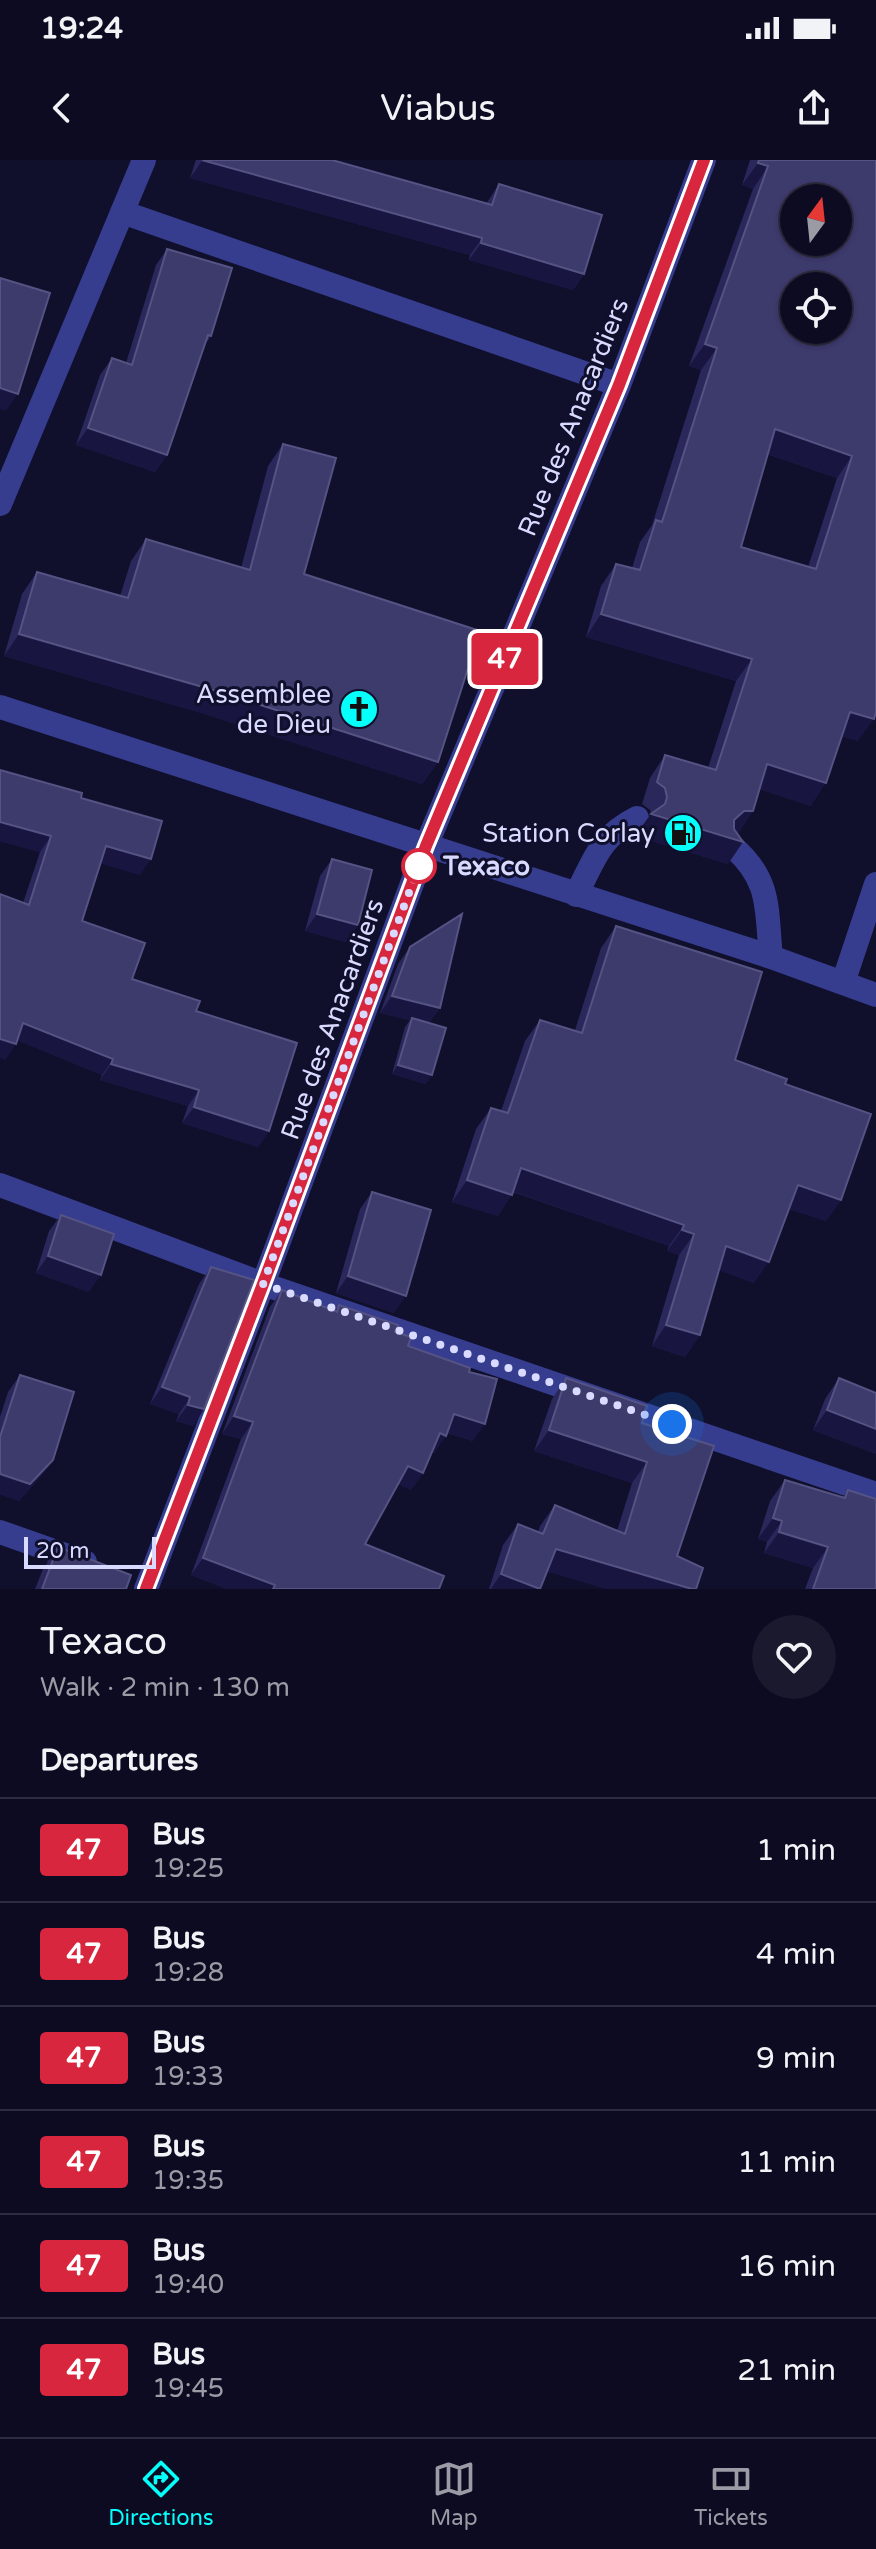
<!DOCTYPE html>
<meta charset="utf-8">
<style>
body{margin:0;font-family:"Varela Round",sans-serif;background:#1a192e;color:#f1f3f6;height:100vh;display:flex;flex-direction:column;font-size:30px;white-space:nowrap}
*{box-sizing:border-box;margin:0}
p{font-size:26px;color:#9a9ba5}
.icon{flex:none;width:44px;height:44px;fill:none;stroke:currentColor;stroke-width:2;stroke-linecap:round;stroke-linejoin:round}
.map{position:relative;height:1429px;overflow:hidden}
.details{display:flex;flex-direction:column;background:#0c0b21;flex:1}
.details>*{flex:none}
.badge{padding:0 16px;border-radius:6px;font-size:28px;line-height:52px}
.needle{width:52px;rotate:15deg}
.controls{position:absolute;left:780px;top:24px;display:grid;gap:16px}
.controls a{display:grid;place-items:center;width:72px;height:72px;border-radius:50%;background:#0c0b21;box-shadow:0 2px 6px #0004,0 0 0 2px #2c2b3f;font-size:40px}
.scale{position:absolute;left:24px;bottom:20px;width:132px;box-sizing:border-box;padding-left:8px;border:4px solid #d9daff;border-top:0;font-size:22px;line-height:28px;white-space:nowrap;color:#d9daff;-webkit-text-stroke:6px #100f2c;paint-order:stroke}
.you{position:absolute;width:40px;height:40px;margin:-20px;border:6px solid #fff;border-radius:50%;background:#1a73e8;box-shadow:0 0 0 12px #1a73e833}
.map>.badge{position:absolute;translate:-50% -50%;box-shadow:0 0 0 4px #fff}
h2{padding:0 40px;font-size:30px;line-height:72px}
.round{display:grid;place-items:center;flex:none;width:84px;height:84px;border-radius:42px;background:#1a192e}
.summary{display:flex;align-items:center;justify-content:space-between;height:136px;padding:0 40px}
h1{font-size:38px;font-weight:600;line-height:60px}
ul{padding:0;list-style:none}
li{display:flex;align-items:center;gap:24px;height:104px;padding:0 40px;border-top:2px solid #2c2b3f}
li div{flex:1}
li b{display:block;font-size:30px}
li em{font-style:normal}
li .badge{min-width:88px;font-weight:700;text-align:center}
.status{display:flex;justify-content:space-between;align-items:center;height:56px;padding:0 40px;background:#0c0b21;direction:ltr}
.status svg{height:22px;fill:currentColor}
header{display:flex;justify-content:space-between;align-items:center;height:104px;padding:0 40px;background:#0c0b21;font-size:36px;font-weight:600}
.menu{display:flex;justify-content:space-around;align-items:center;height:112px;border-top:2px solid #2c2b3f;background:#0c0b21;font-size:22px;color:#9a9ba5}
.menu a{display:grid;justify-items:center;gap:4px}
.menu .selected{color:#05fffa}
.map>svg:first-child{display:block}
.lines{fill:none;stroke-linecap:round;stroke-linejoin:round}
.minor{stroke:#363d8e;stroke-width:24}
.wall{fill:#2a275a;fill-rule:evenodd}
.shaded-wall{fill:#181540}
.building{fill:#3d3a6c;stroke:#555383;stroke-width:2;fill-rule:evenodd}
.line-casing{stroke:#fff;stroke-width:18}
.line{stroke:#d7263d;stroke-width:12}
.walk{stroke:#d9daff;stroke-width:8;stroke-dasharray:0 14.4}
.stop-dot{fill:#fff;stroke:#d7263d;stroke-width:4}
.labels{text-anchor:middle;stroke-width:6;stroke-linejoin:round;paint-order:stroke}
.street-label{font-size:26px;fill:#d9daff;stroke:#100f2c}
.poi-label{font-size:26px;fill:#d9daff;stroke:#100f2c;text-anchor:end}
.stop-label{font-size:26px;font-weight:bold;fill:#d9daff;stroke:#100f2c;text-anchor:start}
</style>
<div class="status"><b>19:24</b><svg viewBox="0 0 49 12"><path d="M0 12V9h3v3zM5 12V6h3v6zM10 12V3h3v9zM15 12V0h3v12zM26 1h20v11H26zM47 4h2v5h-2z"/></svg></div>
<header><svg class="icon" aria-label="back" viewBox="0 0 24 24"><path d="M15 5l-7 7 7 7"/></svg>Viabus<svg class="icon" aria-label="share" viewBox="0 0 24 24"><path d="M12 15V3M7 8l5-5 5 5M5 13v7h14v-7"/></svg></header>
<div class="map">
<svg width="876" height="1429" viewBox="0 0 876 1429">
<rect width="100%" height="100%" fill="#100f2c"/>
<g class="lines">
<!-- minor -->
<path class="minor" d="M122,52l497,173
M0,344l144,-344
M0,547l771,250 105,38
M733,687c39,34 33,63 38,110
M576,735c19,-36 23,-58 61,-77
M843,823l33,-99
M0,1025l263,99 613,210
M0,1372l85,30
M146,1429l117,-305 163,-438 193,-461 85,-225"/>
</g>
<!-- wall -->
<path class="wall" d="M196,0h136l154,44 13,-20 85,90 -11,16 -104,-30 1,-5 -280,-77z
M750,0h126l-18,581 -16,-5 -31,70 -51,-17 -7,22 -15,22 -10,31 -93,-28 16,-22 -1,-4 -8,-6 8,-26 15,-23 43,13 28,-87 -150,-44 15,-51 15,-22 16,4 8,-26 12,-17 49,-155 -12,-4 64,-177 -11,-4zM767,294l70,24 -29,89 -67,-20z
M167,89l44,87 -6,9 -38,110 -12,17 -79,-27 24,-70 12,-17 14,5 30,-98z
M283,284l21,130 134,188 -16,22 -217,-70 -201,-58 18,-62 15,-22 83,24 11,-35 15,-22 95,29 27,-102z
M0,610l81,28 59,77 -39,-12 -19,58 50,58 64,32 73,120 -11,16 -76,-24 6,-17 -88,-26 2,-5 -85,-35 -12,20 18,-157 17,-51 -40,-11z
M332,699l26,66 -12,17 -41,-11 15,-55z
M616,766l119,134 50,24 56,116 -15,21 -37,-12 -35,74 -35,-13 -19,65 -15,22 -33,-11 27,-91 -12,-4 2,-5 -156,-54 -15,24 -46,-14 24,-73 15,-21 10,3 24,-70 15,-21 35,10 26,-82z
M410,787l30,61 -11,15 -3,61 -34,-10 13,-47 5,-7 -30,-7 18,-49z
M372,1032l22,121 -58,-20 24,-84z
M61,1055l28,77 -53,-19 13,-42z
M211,1107l-7,142 -11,17 -17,-5 3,-7 -29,-10 49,-120z
M282,1130l53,21 4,-6 56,27 13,14 61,26 4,69 -26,-8 -13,20 -2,-1 -9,21 -12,17 -13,-6 -33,60 74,45h-212l-36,-14 50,-136 -19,-5 48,-127z
M20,1215l33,85 -12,16 -22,25 -19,-7v-77l8,-25z
M566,1218l76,45 35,133 19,33h-89l-60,-18 -7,18h-51l14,-44 15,-21 20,8 2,-6 15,-21 62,26 15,-48 -98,-32 18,-52z
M839,1218l37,15v61l-63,-24 12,-31z
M785,1320l58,17 5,-7 28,99h-71l8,-21 -49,-15 3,-11 -9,-3 12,-38z
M58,1387l68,42h-91l8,-20z"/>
<!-- shaded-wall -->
<path class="shaded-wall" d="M202,1l280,77 -12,17 -280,-77z
M758,3l10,3 -15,23 -11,-4z
M481,83l103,31 -11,16 -104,-30z
M705,184l12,4 -16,22 -12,-4z
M0,228l18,6 -12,17 -6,-2z
M88,268l79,27 -12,17 -79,-27z
M775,269l77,27 -15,22 -78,-27z
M601,454l151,45 -16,22 -150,-44z
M19,474l201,58 218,70 -16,22 -217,-70 -201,-58z
M850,552l24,7 -16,22 -23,-7z
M767,604l59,19 -15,23 -59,-20z
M744,651h9l-15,22 5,9 -15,22 -93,-28 16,-22 83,6z
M0,662l51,14 -11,16 -40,-11z
M106,686l45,13 -11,16 -45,-13z
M317,754l41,11 -12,17 -41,-11z
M392,836l48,12 -12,16 -48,-11z
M23,863l90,36 -11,16 -90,-37z
M0,879l16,5 -11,16 -5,-2z
M111,904l88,26 -11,16 -88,-26z
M398,905l34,10 -6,9 -34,-10z
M194,947l75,24 -11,16 -76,-24z
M521,1008l163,57 -15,21 -163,-57z
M467,1020l45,15 -14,21 -46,-14z
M798,1025l43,15 -15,21 -43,-14z
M682,1070l12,4 -15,21 -12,-4z
M726,1086l43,16 -15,21 -43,-16z
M48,1096l53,19 -12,17 -53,-19z
M348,1116l58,20 -12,17 -58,-20z
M666,1165l34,10 -15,22 -33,-11z
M162,1227l28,10 -11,17 -29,-10z
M188,1245l16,4 -11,17 -17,-5z
M827,1250l49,19v25l-63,-24z
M454,1254l31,10 -12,17 -31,-10z
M234,1256l19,6 -12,17 -19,-5z
M549,1270l98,32 -15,21 -98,-32z
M440,1273l6,3 -12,17 -7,-2z
M53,1300l-12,16 -22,25 -19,-7v-20z
M408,1306l15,7 -12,17 -15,-7z
M773,1358l9,3 -15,21 -9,-3z
M779,1372l49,15 -15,21 -49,-15z
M556,1389l136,40h-85l-66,-19z
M203,1398l72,27 -3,4h-45l-36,-14z
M501,1414l37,15h-47z"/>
<!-- building -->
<path class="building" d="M202,0h130l160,45 7,-21 103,31 -18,59 -103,-31 1,-5z
M759,0h117v552l-2,7 -24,-7 -24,71 -59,-19 -14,47h-9l-10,9v9l9,13 -92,-28 14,-10 2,-7 -2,-9 -8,-6 8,-27 51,15 36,-111 -151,-45 15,-50 24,6 16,-50 6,2 55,-174 -12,-4 63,-178 -10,-3zM794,38h44v44h-44zM794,126h44v44h-44zM775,269l77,27 -36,113 -75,-22z
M167,89l65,19 -21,68 -3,-1 -41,120 -79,-27 24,-70 20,7z
M0,118l50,15 -32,101 -18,-6z
M283,284l53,14 -32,116 176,57 -42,131 -218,-70 -201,-58 18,-62 91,26 18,-59 104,31z
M0,610l82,23 -1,5 81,23 -11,38 -45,-13 -24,75 63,22 -13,36 68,22 -4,10 101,32 -28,88 -75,-24 5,-17 -88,-26 2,-5 -90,-36 -7,21 -16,-5v-145l29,11 22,-69 -51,-14z
M332,699l40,11 -14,55 -41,-11z
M462,754l-22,94 -48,-12 18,-49z
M616,766l146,46 -27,88 52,19 -2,5 86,30 -30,86 -43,-15 -29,77 -43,-16 -26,89 -34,-10 28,-91 -12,-4 2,-5 -163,-57 -9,27 -45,-15 24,-72 17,5 32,-93 42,13z
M412,858l34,10 -14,47 -34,-10z
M372,1032l59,18 -25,86 -58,-20z
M61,1055l53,19 -13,41 -53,-19z
M211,1107l43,13 -50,129 -16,-4 2,-8 -28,-10z
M282,1130l55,22 2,-7 59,20 -3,7 16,5 -3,9 62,22 -1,4 28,7 -12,45 -31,-10 -8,22 -6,-3 -17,40 -15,-7 -43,78 79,32 -5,13h-166l2,-4 -72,-27 50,-136 -19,-6z
M20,1215l54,17 -21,68 -23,24 -30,-10v-37z
M566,1218l81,28 -5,17 72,23 -37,110 26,12 -7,21h-4l-136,-40 -16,40 -39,-15 17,-50 25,10 12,-29 70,29 22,-72 -98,-32z
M839,1218l37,15v36l-49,-19z
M785,1320l60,18 3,-8 28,9v90h-63l15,-42 -49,-15 3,-11 -9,-3z
M58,1387l73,28 -5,14h-84z"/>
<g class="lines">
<!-- line casing -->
<g class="line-casing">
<path id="line" d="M146,1429l117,-305 163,-438 193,-461 85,-225"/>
</g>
<!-- line -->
<use href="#line" class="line"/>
<!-- walk -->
<path class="walk" d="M419,706l-156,418 409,140"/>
</g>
<!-- icons -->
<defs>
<g id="church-disc" transform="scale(2)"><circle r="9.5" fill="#05fffa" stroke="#100f2c"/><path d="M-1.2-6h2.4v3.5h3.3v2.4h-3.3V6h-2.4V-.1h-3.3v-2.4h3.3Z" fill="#111"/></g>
<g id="fuel-disc" transform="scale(2)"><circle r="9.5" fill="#05fffa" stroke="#100f2c"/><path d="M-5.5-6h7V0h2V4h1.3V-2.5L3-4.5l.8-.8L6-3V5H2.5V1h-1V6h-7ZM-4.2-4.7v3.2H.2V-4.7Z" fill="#111"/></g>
</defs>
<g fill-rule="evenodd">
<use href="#church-disc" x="359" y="549"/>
<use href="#fuel-disc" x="683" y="673"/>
</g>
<!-- markers -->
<circle class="stop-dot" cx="419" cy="706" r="16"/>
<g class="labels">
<!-- street labels -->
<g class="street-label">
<text transform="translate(573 257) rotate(-68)" y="9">Rue des Anacardiers</text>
<text transform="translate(332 859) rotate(-70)" y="9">Rue des Anacardiers</text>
</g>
<!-- poi labels -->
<g class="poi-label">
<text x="331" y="543">Assemblee<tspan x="331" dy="30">de Dieu</tspan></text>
<text x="655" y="682">Station Corlay</text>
</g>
<!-- stop labels -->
<g class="stop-label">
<text x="443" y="715">Texaco</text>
</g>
</g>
</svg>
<div class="controls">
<a><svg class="needle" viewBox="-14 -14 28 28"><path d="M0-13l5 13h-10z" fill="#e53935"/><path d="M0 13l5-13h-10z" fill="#9a9ba5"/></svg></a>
<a><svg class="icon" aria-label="locate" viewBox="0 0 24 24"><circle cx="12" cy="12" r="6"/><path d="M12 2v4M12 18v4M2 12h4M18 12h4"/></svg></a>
</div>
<div class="scale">20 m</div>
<div class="you" style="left:672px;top:1264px"></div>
<b class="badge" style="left:505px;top:499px;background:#d7263d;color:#fff">47</b>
</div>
<section class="details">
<div class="summary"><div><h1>Texaco</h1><p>Walk · 2 min · 130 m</p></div><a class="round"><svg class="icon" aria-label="heart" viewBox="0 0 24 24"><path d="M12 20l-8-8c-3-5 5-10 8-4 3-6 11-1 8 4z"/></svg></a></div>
<h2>Departures</h2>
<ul>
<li><span class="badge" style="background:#d7263d;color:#fff">47</span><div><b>Bus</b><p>19:25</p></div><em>1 min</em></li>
<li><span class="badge" style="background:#d7263d;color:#fff">47</span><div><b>Bus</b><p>19:28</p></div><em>4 min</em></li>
<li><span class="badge" style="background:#d7263d;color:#fff">47</span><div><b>Bus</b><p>19:33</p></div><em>9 min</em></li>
<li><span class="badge" style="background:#d7263d;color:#fff">47</span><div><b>Bus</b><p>19:35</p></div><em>11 min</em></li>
<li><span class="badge" style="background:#d7263d;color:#fff">47</span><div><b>Bus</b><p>19:40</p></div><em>16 min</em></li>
<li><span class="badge" style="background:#d7263d;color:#fff">47</span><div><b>Bus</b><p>19:45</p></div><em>21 min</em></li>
</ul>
</section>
<nav class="menu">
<a class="selected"><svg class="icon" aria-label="directions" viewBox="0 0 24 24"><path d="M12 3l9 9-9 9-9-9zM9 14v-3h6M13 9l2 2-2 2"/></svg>Directions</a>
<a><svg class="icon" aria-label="map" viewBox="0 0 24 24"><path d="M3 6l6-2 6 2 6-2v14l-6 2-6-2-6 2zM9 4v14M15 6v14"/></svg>Map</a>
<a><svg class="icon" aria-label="tickets" viewBox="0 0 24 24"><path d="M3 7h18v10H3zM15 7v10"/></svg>Tickets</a>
</nav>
